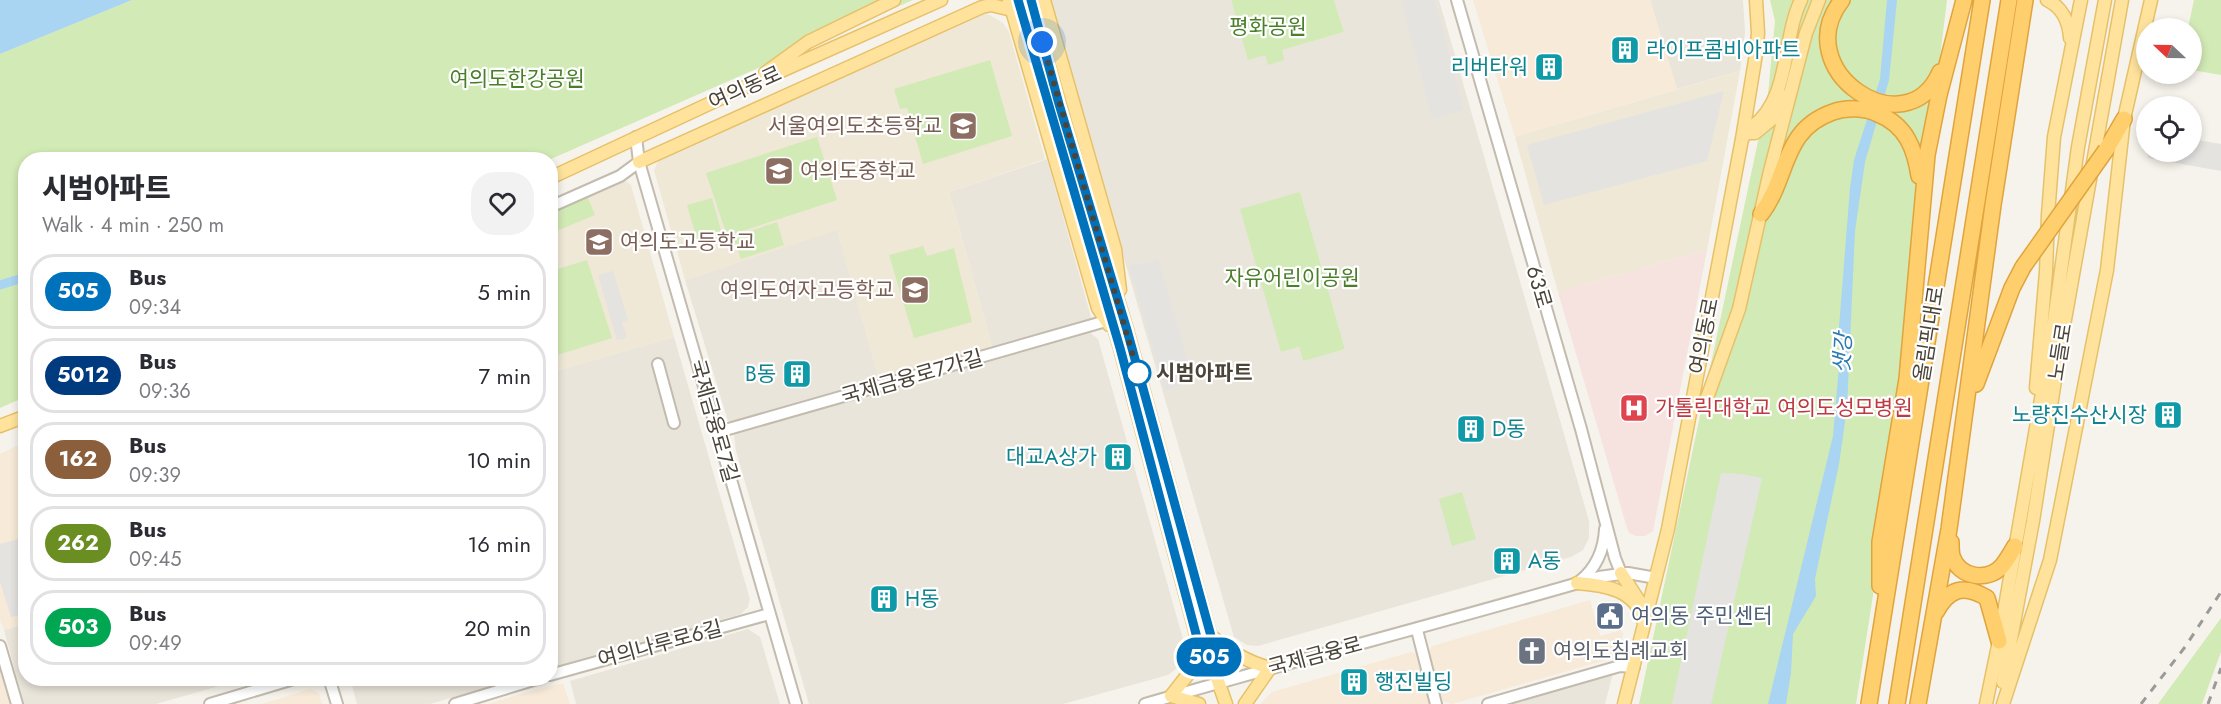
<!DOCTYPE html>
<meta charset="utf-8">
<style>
body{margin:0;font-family:Jost,"Noto Sans KR",sans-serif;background:#f2f2f3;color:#2b2b33;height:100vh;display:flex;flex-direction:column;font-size:22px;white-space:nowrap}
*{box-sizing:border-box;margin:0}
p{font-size:20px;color:#7c7c81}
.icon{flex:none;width:33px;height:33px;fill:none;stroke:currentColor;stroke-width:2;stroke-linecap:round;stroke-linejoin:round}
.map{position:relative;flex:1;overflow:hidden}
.drawer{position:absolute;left:18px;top:152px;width:540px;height:534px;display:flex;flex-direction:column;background:#fff;border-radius:24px;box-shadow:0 3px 9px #0003}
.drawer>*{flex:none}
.badge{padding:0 12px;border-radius:20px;font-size:21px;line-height:39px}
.needle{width:39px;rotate:292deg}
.fabs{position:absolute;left:2136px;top:18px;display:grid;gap:12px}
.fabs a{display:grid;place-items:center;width:66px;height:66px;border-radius:50%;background:#fff;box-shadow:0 3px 9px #0003;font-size:30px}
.you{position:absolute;width:30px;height:30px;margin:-15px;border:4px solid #fff;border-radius:50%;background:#1a73e8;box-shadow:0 0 0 9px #1a73e833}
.map>.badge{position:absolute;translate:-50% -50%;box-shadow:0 0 0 3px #fff}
.round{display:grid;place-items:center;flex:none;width:63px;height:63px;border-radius:24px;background:#f2f2f3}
.head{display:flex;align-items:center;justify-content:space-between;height:102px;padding:0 24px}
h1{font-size:28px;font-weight:800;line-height:45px}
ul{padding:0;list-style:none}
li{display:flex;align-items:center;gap:18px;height:75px;margin:0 12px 9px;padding:0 12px;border:3px solid #e1e1e2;border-radius:24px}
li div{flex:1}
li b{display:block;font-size:22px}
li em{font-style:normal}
li .badge{min-width:66px;font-weight:700;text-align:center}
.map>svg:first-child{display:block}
.residential{fill:#eae5da;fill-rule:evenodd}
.commercial{fill:#f7ead8}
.education{fill:#efe8d6}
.medical{fill:#f6e3e0}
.green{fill:#d2eab5}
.parking{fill:#e5e3e0}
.water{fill:#a9d4f2}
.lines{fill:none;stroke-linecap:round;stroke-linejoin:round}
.canal{stroke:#a9d4f2;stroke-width:9}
.minor-casing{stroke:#c2bbae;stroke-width:14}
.major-casing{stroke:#e6c16a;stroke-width:15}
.highway-casing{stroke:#e0a43c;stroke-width:18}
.minor{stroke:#fff;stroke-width:10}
.major{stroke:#ffe39c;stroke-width:12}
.highway{stroke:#ffcf6e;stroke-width:15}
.rail{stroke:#9a9a9a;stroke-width:3;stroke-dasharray:8 8;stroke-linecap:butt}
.highway-bridge-casing{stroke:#e0a43c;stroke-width:18;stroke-linecap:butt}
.highway-bridge{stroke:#ffcf6e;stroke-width:15}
.line-casing{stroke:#fff;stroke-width:14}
.line{stroke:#0072bc;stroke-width:9}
.walk{stroke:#4b4439;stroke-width:6;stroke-dasharray:0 10.8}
.stop-dot{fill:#fff;stroke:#0072bc;stroke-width:3}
.labels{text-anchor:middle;stroke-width:4.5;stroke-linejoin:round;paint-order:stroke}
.park-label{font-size:21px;fill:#4a7f2a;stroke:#fff}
.culture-label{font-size:21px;fill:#0d838f;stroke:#fff;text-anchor:start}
.street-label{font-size:21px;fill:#4b4439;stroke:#fff}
.education-label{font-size:21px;fill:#785e54;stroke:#fff;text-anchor:end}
.stop-label{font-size:21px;font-weight:bold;fill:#4b4439;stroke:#fff;text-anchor:start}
.health-label{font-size:21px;fill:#be3a42;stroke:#fff;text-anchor:start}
.service-label{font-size:21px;fill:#4e5e75;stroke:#fff;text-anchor:start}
.worship-label{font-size:21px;fill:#5b616d;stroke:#fff;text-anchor:start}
.water-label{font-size:22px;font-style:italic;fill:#2e7ab2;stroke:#fff}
</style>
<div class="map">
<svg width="2221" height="704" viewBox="0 0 2221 704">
<rect width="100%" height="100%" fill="#f6f3ec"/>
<!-- residential -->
<path class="residential" d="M1049,0h182l18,59 95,-27 -10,-32h105l150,521v17l-6,12 -12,7 -313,89 -11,-1 -13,-8zM1300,193l45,156 -42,11 -4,-13 -18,5z
M1650,0h93l2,32 -5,39 -63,18z
M1047,159l44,158 -2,5 -96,28 -44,-158z
M837,229l43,153 -147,41 -5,-2 -43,-141z
M1089,332l9,7 87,307 -5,20 -12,9 -105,29h-254l-73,-253 -2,-16 5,-4z
M674,337l76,262 -2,8 -7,7 -190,55v-297z
M25,624l1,54h221l-91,26h-132l-20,-74z
M748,629l12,8 20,67h-204l-6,-23z
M1614,669l-9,35h-114z
M350,678h169l-89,26h-73z"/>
<!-- commercial -->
<path class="commercial" d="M1473,0h177l27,89 -162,48z
M25,442v182l-21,6 -4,-10v-166z
M1590,600l10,36 21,-6 2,4 -6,23 -165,47 -9,-3 -14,-49 3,-6z
M1411,652l8,3 13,49h-172l12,-12z
M0,668l2,9 8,27h-10z
M563,683l7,21h-82l36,-11z
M310,689l9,4 3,11h-60z"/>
<!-- education -->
<path class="education" d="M983,14l7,1 13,8 6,9 36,127 -96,33 44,158 -113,32 -43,-152 -152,50 -31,-110 5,-11z
M1740,71l-33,179 -149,42 -43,-155z
M621,178l10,7 43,152 -123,35v-166z"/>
<!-- medical -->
<path class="medical" d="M1707,250l-54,281 -8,5h-9l-7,-3 -2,-5 -69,-236z"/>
<!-- green -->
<path class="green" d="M132,0h781l-362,159h-525l-1,238 -25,11v-354z
M1231,0h103l10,32 -62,18 2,10 -16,5 -3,-10 -17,5z
M1770,0h177l-73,589 -18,115h-217l129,-610 7,-73z
M2194,0h27v75l-29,-5v-42h-4z
M990,60l22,76 -89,28 -16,-56 -7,1 -6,-20z
M817,137l20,63 -110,36 -21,-63z
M1300,192l45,157 -42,12 -4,-14 -18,5 -41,-143z
M586,193l9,22 -41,17 -3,-10 -1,-14z
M712,198l12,43 -24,8 -13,-44z
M777,222l7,23 -43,14 -8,-22z
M923,246l4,10 27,-8 18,74 -58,16 -25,-83z
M587,260l25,78 -61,19v-86z
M1462,492l14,47 -24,7 -13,-47z
M2221,618v34l-19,52h-44z"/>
<!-- parking -->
<path class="parking" d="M1401,0h34l29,110 -32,9z
M1724,91l-17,70 -163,44 -17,-60z
M2192,139l29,5v27l-73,-13 -1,-6h45z
M1158,259l36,122 -29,10 -36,-125z
M613,271l15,49 -6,2 5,16 -10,2 -19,-65z
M1721,473l20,1 21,4 -51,226h-39z
M25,537v77l-14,3 -11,-35v-38z"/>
<!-- water -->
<path class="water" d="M0,0h132l-132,54z
M1887,0h10l-8,80 -24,82 -10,69 -8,177 -8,56 -24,115 1,17 -23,38 -2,39 -5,31h-18l65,-268 8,-93 -2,-16 11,-139 4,-28 26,-81z"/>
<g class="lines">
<!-- canal -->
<path class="canal" d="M0,285l26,-8"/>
<!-- minor casing -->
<g class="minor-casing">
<path id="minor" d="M1457,0l124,429 34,129 6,15
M636,137l3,25 157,542
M550,207l70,-31 19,-14
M658,364l16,59
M718,432l388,-111
M1580,581c16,-13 24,-32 25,-52
M1417,630l19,74
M0,646l17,58
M550,675l219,-61
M329,678l8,26
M210,704l87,-26
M455,704l85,-26
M1145,704c151,-44 303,-83 454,-127l29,-4 28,5
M1488,704l132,-38 14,1"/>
</g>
<!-- major casing -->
<g class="major-casing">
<path id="major" d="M1009,0l89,308 11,17
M1018,0l102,348 80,301 2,4 8,5 16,46
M1031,0l28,104 68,226 87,319 -4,9
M1044,0l71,249 5,41
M2047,0c15,7 22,22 23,38
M765,73l43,-31 86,-42
M1752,127c39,-29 30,-88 49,-127
M1742,139l4,-6h9l17,-14 11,-23
M639,162l343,-155 9,-2 21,5
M550,178l193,-90 198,-88
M2036,388l10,-116 2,-57 6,-78 27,-137
M1690,407l9,-1 8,-8 32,-89 31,-138 36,-138 13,-33
M0,426l26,-10
M1621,573l18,28
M1577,583c28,2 60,7 66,38
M1211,636c19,15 36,26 59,32l-25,36
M2003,682l30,-161 28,-179 61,-342
M1199,704l-28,-8 22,-28 7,-19
M1624,704l44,-175 74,-390 14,-85 2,-21 -2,-33
M1986,704l13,-63 53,-305 26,-189 27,-147
M2003,704l47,-144 57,-290 17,-151 27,-119"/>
</g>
<!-- highway casing -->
<g class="highway-casing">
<path id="highway" d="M1842,0c-55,70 64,150 98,72
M2106,150l18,-31
M1761,214c28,-36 20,-84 72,-102 14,-5 32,-4 45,2 28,11 37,35 41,62
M1976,384l36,-96 11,-21
M1951,542c0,5 0,10 1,14 7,22 36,26 50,10 5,-6 9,-13 13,-20
M1880,586v-44l27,-163 20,-224 12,-60 25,-95
M1936,612c13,-24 28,-28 51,-14l12,43
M1869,704l113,-704
M1897,704l112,-704
M1918,704l31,-175 44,-324 32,-205"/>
</g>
<!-- minor -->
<use href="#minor" class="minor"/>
<!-- major -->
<use href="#major" class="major"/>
<!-- highway -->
<use href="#highway" class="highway"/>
<!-- rail -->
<path class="rail" d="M2141,704l44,-57 36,-55
M2208,704l13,-36"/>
<!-- highway-bridge casing -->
<g class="highway-bridge-casing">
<path id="highway-bridge" d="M2023,267l83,-117"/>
</g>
<!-- highway-bridge -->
<use href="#highway-bridge" class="highway-bridge"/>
</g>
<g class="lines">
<!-- line casing -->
<g class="line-casing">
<path id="line" d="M1018,0l102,348 80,301 2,4 8,5 4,-9 -3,-13 -84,-306 -68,-226 -28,-104"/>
</g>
<!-- line -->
<use href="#line" class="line"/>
<!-- walk -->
<path class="walk" d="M1042,42l96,331"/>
</g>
<!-- icons -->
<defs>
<g id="building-square" transform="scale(1.5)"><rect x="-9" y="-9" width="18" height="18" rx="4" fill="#0f9aa8" stroke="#fff"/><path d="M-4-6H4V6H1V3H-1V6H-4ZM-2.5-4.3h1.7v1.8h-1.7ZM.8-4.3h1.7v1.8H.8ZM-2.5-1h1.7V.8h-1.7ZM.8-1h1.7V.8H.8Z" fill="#fff"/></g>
<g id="school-square" transform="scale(1.5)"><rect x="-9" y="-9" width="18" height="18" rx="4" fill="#8d6e63" stroke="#fff"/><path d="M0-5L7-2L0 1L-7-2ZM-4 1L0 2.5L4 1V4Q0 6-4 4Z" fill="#fff"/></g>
<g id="hospital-square" transform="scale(1.5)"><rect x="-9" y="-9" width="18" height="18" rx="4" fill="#e0444e" stroke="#fff"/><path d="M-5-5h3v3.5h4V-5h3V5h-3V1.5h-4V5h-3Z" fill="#fff"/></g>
<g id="civic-square" transform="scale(1.5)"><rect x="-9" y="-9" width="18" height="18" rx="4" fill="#5c6f8a" stroke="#fff"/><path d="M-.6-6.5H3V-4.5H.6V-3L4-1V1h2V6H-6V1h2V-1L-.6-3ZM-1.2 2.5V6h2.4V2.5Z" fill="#fff"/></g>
<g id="church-square" transform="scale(1.5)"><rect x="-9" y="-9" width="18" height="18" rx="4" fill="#6b7280" stroke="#fff"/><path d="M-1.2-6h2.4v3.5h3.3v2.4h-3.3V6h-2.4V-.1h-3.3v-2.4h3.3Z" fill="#fff"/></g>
</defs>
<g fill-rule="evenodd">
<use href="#building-square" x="1625" y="50"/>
<use href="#building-square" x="1549" y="67"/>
<use href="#school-square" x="963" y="126"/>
<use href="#school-square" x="779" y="171"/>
<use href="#school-square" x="599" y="242"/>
<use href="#school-square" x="915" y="290"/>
<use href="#building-square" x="797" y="374"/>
<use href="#hospital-square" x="1634" y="408"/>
<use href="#building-square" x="2168" y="415"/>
<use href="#building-square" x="1471" y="429"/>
<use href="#building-square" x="1118" y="457"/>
<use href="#building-square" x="1507" y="561"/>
<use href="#building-square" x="884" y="599"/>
<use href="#civic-square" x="1610" y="616"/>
<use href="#church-square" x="1532" y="651"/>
<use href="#building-square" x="1354" y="682"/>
</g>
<!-- markers -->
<circle class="stop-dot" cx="1138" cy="373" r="12"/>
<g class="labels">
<!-- park labels -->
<g class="park-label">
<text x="1268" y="34">평화공원</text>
<text x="517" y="86">여의도한강공원</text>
<text x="1292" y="285">자유어린이공원</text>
</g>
<!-- culture labels -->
<g class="culture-label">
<text x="1646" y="57">라이프콤비아파트</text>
<text x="1528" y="74" text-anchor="end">리버타워</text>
<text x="776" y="381" text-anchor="end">B동</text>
<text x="2147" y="422" text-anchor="end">노량진수산시장</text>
<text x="1492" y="436">D동</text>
<text x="1097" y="464" text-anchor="end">대교A상가</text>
<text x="1528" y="568">A동</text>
<text x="905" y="606">H동</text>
<text x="1375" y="689">행진빌딩</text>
</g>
<!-- street labels -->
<g class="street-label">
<text transform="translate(745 88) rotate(-24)" y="7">여의동로</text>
<text transform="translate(1539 287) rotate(74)" y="7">63로</text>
<text transform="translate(1929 334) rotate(-81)" y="7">올림픽대로</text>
<text transform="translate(1704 336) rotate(-79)" y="7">여의동로</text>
<text transform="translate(2060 352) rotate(-81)" y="7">노들로</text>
<text transform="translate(912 377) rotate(-16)" y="7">국제금융로7가길</text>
<text transform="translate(714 421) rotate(74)" y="7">국제금융로7길</text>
<text transform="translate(660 644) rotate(-15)" y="7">여의나루로6길</text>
<text transform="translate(1315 656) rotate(-15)" y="7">국제금융로</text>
</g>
<!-- education labels -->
<g class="education-label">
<text x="942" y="133">서울여의도초등학교</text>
<text x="800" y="178" text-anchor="start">여의도중학교</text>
<text x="620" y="249" text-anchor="start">여의도고등학교</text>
<text x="894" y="297">여의도여자고등학교</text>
</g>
<!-- stop labels -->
<g class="stop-label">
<text x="1156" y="380">시범아파트</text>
</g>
<!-- health labels -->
<g class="health-label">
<text x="1655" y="415">가톨릭대학교 여의도성모병원</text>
</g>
<!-- service labels -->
<g class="service-label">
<text x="1631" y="623">여의동 주민센터</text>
</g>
<!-- worship labels -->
<g class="worship-label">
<text x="1553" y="658">여의도침례교회</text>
</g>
<!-- water labels -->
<g class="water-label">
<text transform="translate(1842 353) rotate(-87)" y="8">샛강</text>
</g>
</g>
</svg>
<div class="fabs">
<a><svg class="needle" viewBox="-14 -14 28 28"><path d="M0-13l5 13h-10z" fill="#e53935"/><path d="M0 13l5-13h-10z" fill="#7c7c81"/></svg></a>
<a><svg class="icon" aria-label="locate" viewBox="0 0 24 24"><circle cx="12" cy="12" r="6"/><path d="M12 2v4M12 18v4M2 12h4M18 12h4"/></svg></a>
</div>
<div class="you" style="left:1042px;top:42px"></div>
<b class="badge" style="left:1209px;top:657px;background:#0072bc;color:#fff">505</b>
<section class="drawer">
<div class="head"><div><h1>시범아파트</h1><p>Walk · 4 min · 250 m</p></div><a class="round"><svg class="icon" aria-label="heart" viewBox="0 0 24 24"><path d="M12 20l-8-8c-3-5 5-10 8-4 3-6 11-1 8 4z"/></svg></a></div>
<ul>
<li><span class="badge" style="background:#0072bc;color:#fff">505</span><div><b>Bus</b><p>09:34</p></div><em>5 min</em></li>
<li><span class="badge" style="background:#003b80;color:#fff">5012</span><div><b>Bus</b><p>09:36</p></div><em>7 min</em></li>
<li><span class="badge" style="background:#8b5e3c;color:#fff">162</span><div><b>Bus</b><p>09:39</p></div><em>10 min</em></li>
<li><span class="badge" style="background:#6b8e23;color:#fff">262</span><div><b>Bus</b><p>09:45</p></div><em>16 min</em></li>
<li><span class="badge" style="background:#00a651;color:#fff">503</span><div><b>Bus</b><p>09:49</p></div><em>20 min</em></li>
</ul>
</section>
</div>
